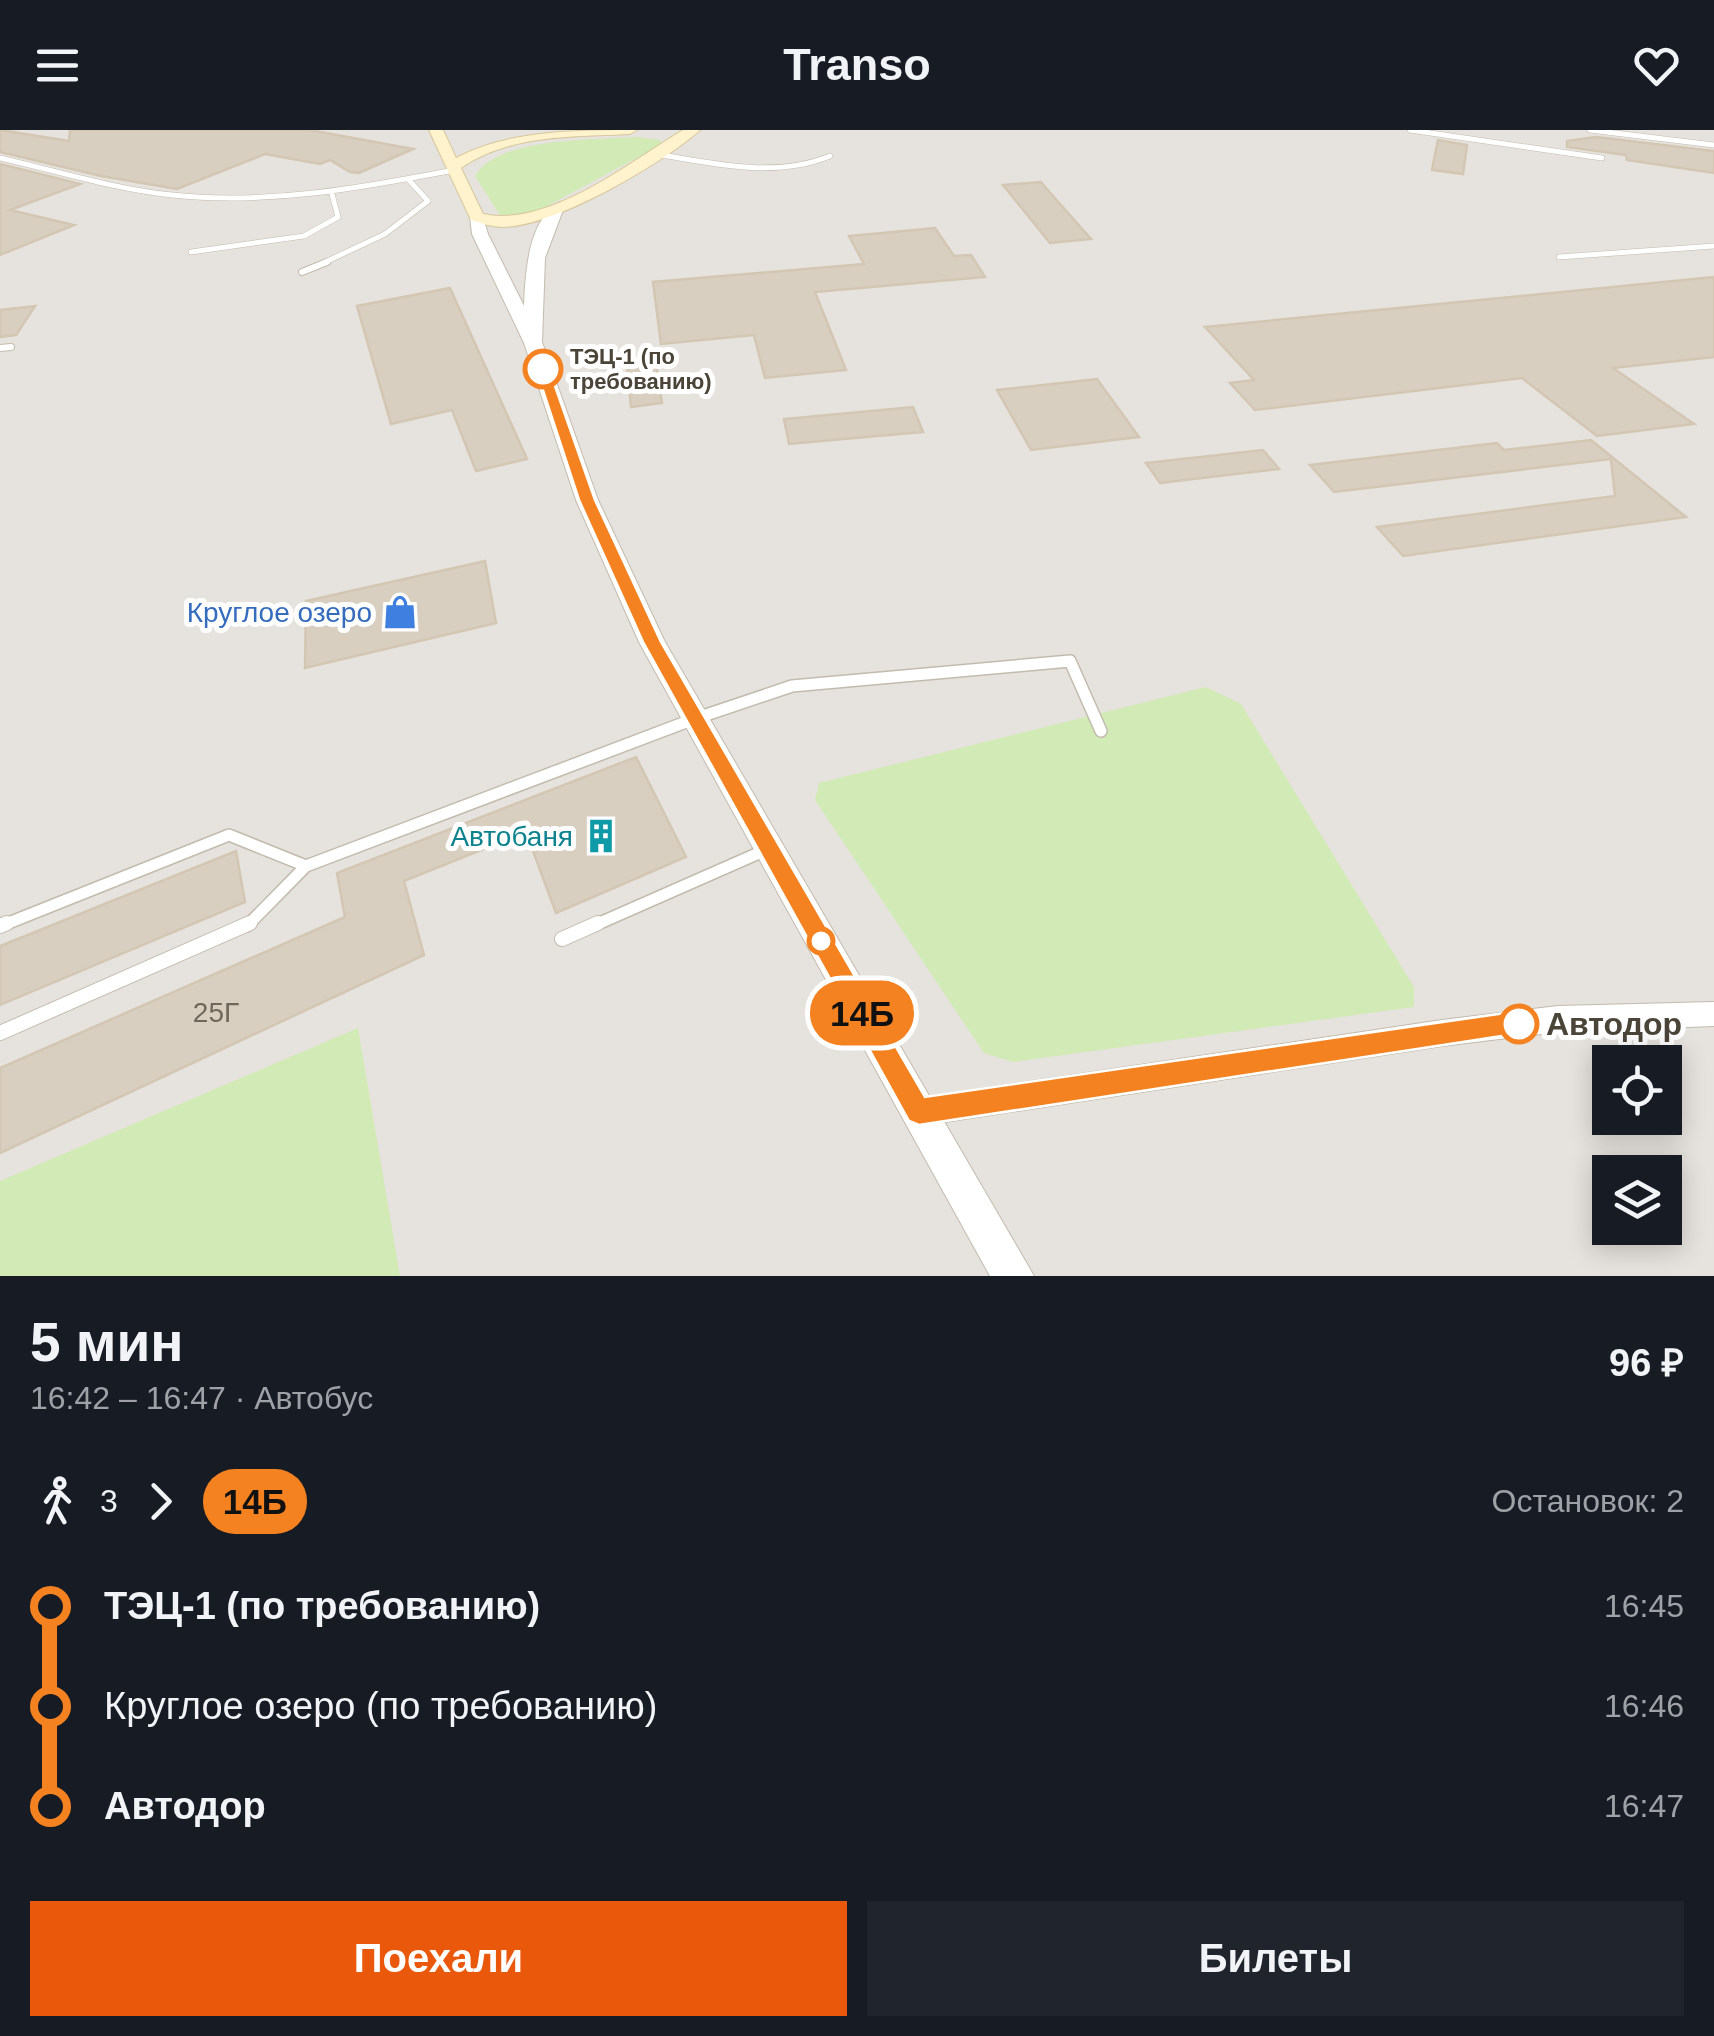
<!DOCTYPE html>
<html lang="ru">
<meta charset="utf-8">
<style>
body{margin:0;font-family:Arial,sans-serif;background:#20242c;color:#f1f3f6;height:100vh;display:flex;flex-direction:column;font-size:38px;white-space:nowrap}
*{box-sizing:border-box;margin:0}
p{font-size:32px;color:#9ea1a6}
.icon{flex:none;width:55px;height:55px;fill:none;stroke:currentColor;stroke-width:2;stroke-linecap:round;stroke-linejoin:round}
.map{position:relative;height:1146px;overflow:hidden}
.details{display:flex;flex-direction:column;background:#171b24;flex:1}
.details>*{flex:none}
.badge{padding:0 20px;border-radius:32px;font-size:35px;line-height:65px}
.buttons{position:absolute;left:1592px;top:915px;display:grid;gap:20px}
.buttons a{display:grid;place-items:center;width:90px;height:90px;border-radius:0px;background:#171b24;box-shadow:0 5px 25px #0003;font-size:50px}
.map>.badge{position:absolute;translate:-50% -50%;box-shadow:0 0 0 5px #fff}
.legs{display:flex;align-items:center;gap:15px;height:110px;padding:0 30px;font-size:32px}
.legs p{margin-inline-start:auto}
.overview{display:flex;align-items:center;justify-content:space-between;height:170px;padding:0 30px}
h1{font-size:55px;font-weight:600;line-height:75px}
.button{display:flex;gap:20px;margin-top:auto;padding:20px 30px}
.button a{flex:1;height:115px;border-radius:0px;background:#ea580c;color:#fff;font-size:40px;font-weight:600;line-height:115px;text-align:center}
.button a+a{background:#20242c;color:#f1f3f6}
ul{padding:0 30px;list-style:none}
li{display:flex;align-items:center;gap:35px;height:100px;font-size:38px}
li i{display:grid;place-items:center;width:15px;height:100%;margin:0 12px;background:currentColor}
li i::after{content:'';width:25px;height:25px;margin:-12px;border:8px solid;border-radius:50%;background:#171b24}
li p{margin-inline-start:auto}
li:first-child i{background:linear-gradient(#0000 50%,currentColor 0)}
li:last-child i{background:linear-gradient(currentColor 50%,#0000 0)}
header{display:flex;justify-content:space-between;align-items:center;height:130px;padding:0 30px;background:#171b24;font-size:45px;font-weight:600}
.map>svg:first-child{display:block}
.industrial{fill:#e6e2dd;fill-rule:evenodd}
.green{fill:#d2eab5}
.building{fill:#d8cfc1;stroke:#d3c7b4;stroke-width:2.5}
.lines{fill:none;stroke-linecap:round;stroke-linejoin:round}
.service-far3-casing{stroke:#c2bbae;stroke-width:6}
.service-far2-casing{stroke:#c2bbae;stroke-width:8}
.service-far1-casing{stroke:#c2bbae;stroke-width:14}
.service-casing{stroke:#c2bbae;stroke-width:16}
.minor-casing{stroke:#c2bbae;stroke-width:2}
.tertiary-casing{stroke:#c2bbae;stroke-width:2}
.secondary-casing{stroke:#d6c79b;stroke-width:2}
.service-far3{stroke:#fff;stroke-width:5}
.service-far2{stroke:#fff;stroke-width:6}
.service-far1{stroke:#fff;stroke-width:11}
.service{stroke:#fff;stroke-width:14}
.minor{fill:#fff;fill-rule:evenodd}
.tertiary{fill:#fff;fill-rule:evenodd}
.secondary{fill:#fff3cd;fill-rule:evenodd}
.line-1{fill:#f58220;stroke:#fff;stroke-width:2.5}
.stop-1-dot{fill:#fff;stroke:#f58220;stroke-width:5}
.labels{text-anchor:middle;stroke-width:10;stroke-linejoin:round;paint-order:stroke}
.far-stop-label{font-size:22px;font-weight:bold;fill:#4b4439;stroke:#fff;text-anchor:start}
.shop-label{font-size:28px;fill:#366cbe;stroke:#fff;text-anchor:end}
.culture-label{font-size:28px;fill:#0d838f;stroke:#fff;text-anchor:end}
.near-number-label{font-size:28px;fill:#6e675b}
.near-stop-label{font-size:32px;font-weight:bold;fill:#4b4439;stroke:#fff;text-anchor:start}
</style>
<header><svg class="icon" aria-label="menu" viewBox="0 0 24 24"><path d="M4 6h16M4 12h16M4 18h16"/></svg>Transo<svg class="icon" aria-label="heart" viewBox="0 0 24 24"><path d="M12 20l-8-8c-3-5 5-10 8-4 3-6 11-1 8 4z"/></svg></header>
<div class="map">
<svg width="1714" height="1146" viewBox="0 0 1714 1146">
<rect width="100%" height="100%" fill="#f6f3ec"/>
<!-- industrial -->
<path class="industrial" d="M0,0h1714v1146h-1714zM1610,932h55v56h-55zM1610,1042h55v56h-55z"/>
<!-- green -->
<path class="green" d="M636,7l24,3 1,5 -125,67 -35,5 -26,-41c22,-39 119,-36 161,-39z
M1206,557l35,17 173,283v20l-401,55 -29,-9 -169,-253 4,-17z
M358,898l42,248h-400v-95z"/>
<!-- building -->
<path class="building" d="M0,0l69,11 1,-11h240l103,19 -54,24 -9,-1 -20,-12 -10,4 -55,-10 -88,35 -76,-13 -101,-24z
M1596,7l118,14v22l-87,-13 -1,-5 -59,-8v-6z
M1438,10l29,5 -4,29 -31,-4z
M0,34l80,20 -70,26 64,15 -74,30z
M1041,52l5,6 45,51 -41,4 -47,-58z
M935,98l19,28 17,-1 14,22 -170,15 31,78 -81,8 -11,-43 -93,9 -8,-62 211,-18 -15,-28z
M1714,147v80l-101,11 81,56 -97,12 -75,-58 -267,32 -25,-27 24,-3 -49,-53z
M450,158l77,171 -51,12 -24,-61 -61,14 -34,-118z
M35,176l-19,29 -16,2v-27z
M656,232l6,41 -31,4 -4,-42z
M1097,249l42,58 -108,13 -34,-60z
M913,277l10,25 -134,12 -5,-25z
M1591,310l95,77 -283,39 -26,-29 238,-31 -4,-37 -277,33 -24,-27 187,-22 7,7z
M1263,320l16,19 -119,14 -14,-20z
M485,431l11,62 -191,45 1,-67z
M636,627l50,100 -130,56 -30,-81 -122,49 20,74 -424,198v-85l345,-151 -8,-44z
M236,721l9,51 -245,103v-59z"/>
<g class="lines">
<!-- service-far3 casing -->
<g class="service-far3-casing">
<path id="service-far3" d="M1410,0l192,28
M1590,0l124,15
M655,24c58,9 119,25 175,2
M0,28c57,13 114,31 172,37 95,10 189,-7 282,-25
M191,122l113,-16 34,-19 -6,-23
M1559,127l155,-11
M321,134l64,-30 43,-33 -20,-22"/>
</g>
<!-- service-far2 casing -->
<g class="service-far2-casing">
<path id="service-far2" d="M302,142l25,-10
M0,218l11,-1"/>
</g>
<!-- service-far1 casing -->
<g class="service-far1-casing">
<path id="service-far1" d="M1,796l228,-91 77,31 388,-147 98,-33 278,-25 31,70
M247,796l59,-60
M593,796l175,-77"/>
</g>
<!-- service casing -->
<g class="service-casing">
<path id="service" d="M0,796l7,-3
M562,809l36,-16
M0,903l250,-110"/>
</g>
<!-- minor casing -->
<g class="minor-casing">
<path id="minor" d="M1714,872v24l-156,6 -116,14 -523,80 -10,-4 -4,-10 4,-10 10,-4 523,-78 116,-14z"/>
</g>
<!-- tertiary casing -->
<g class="tertiary-casing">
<path id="tertiary" d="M556,76l7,4 -18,48 -3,84 56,158 67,142 369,634h-44l-351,-634 -63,-142 -52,-157 -52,-109 -2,-17 12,-3 6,20 36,72c1,-29 4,-85 32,-100z"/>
</g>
<!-- secondary casing -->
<g class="secondary-casing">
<path id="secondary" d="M429,0h14l13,28c52,-28 122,-28 181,-28l-7,4c-57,3 -120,0 -169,34l22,46c65,14 147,-52 200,-84h17c-38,34 -146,97 -198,97 -10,0 -21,-4 -31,-7z"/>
</g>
<!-- service-far3 -->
<use href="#service-far3" class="service-far3"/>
<!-- service-far2 -->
<use href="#service-far2" class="service-far2"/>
<!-- service-far1 -->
<use href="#service-far1" class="service-far1"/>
<!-- service -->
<use href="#service" class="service"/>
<!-- minor -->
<use href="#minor" class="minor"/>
<!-- tertiary -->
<use href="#tertiary" class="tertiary"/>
<!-- secondary -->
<use href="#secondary" class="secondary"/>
</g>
<!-- line-1 -->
<path class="line-1" d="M543,235l6,4 46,131 66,142 264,455 594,-86 9,4 4,9 -4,8 -609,93 -10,-4 -266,-479 -64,-142 -43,-131z"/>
<!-- icons -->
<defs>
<g id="shop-bare" transform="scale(2.7)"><path d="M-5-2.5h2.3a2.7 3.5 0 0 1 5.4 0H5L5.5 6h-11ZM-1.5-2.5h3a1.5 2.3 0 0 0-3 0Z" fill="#3f7fe0" stroke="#fff" stroke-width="2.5" paint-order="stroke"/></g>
<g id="building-bare" transform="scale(2.7)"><path d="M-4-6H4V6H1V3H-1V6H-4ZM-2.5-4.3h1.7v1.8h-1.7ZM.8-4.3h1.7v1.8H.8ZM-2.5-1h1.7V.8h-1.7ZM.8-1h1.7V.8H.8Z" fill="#0f9aa8" stroke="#fff" stroke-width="2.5" paint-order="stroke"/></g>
</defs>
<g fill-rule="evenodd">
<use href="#shop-bare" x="400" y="482"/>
<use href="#building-bare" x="601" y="706"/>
</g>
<!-- markers -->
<g class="stop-1-dot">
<circle cx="543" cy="239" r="18"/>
<circle cx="821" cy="811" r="12"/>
<circle cx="1519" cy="894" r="18"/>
</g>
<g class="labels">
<!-- far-stop labels -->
<g class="far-stop-label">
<text x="570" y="234">ТЭЦ-1 (по<tspan x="570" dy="25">требованию)</tspan></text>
</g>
<!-- shop labels -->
<g class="shop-label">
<text x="372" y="492">Круглое озеро</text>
</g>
<!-- culture labels -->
<g class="culture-label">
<text x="573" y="716">Автобаня</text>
</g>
<!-- near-number labels -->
<g class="near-number-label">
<text x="216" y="892">25Г</text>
</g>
<!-- near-stop labels -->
<g class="near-stop-label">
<text x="1546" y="905">Автодор</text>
</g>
</g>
</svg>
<div class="buttons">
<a><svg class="icon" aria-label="locate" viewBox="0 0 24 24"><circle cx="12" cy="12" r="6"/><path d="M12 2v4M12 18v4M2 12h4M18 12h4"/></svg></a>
<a><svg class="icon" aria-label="layers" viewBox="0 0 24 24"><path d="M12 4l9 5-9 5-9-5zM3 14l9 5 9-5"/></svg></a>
</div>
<b class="badge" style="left:862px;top:883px;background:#f58220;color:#111">14Б</b>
</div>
<section class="details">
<div class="overview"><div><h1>5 мин</h1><p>16:42 – 16:47 · Автобус</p></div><b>96 ₽</b></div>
<div class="legs"><svg class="icon" aria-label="walk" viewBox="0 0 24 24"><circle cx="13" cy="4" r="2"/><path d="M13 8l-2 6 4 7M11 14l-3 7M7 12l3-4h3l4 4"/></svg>3<svg class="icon" aria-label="forward" viewBox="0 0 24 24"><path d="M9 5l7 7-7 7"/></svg><b class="badge" style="background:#f58220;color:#111">14Б</b><p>Остановок: 2</p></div>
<ul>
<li><i style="color:#f58220"></i><b>ТЭЦ-1 (по требованию)</b><p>16:45</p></li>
<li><i style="color:#f58220"></i><span>Круглое озеро (по требованию)</span><p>16:46</p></li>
<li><i style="color:#f58220"></i><b>Автодор</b><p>16:47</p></li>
</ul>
<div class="button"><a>Поехали</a><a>Билеты</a></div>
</section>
